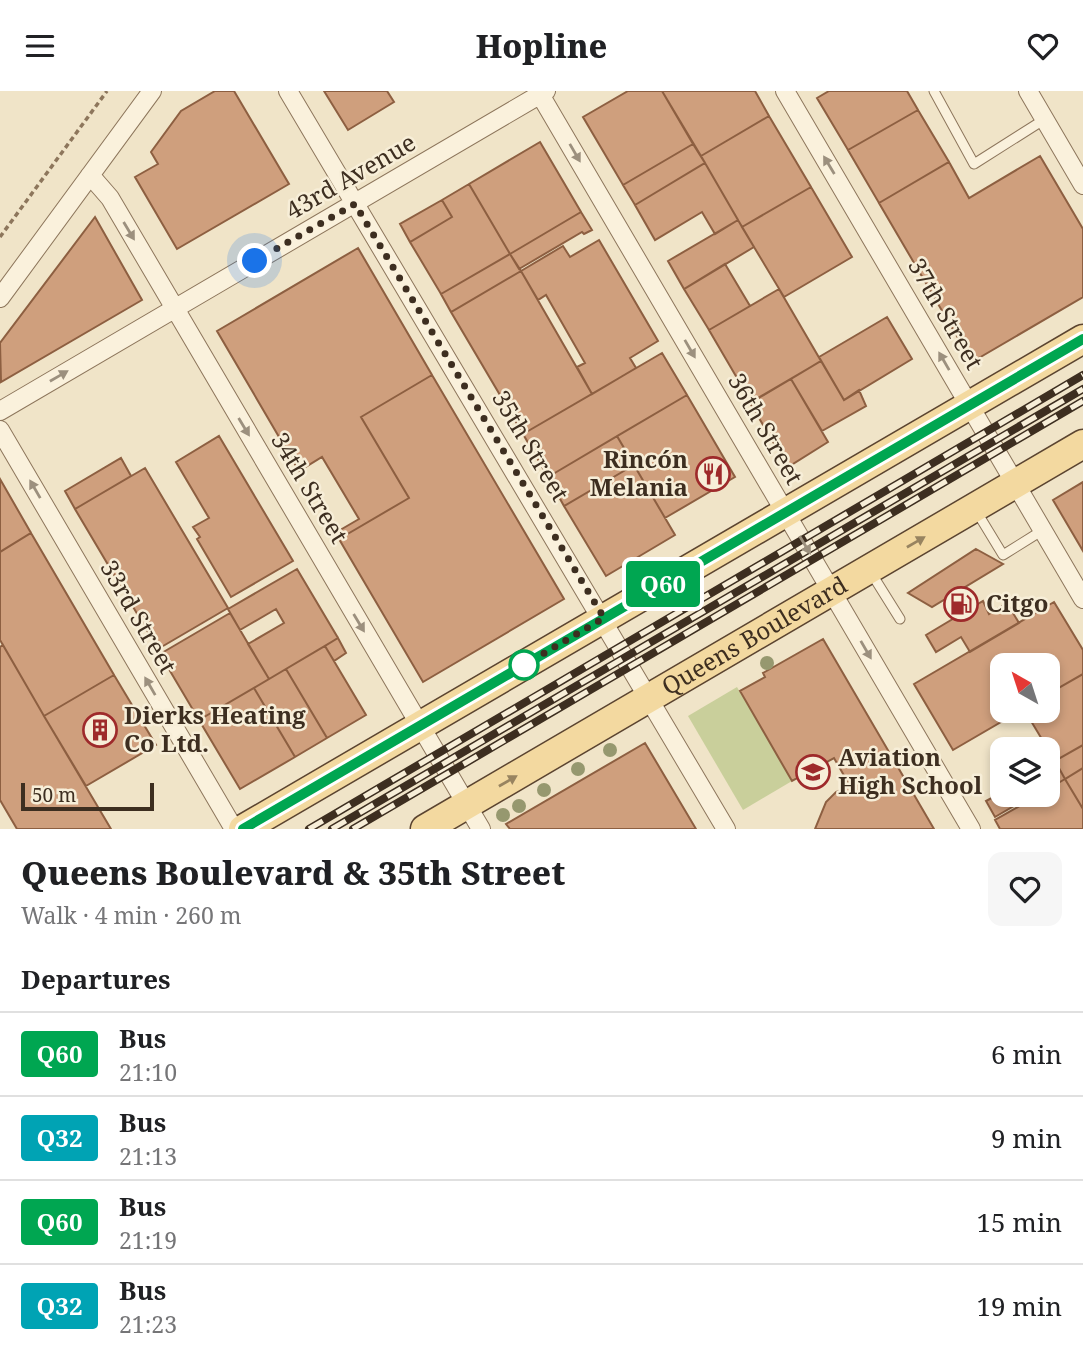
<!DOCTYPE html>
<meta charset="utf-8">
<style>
body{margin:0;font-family:"Noto Serif",serif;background:#f6f6f6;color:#202124;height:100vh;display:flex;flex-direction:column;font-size:26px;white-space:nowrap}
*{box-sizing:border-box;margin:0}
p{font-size:23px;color:#757577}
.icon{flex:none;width:38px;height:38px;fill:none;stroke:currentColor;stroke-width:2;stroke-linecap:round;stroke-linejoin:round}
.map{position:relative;height:738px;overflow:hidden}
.details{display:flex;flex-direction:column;background:#fff;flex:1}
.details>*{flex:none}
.badge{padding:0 14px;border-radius:5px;font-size:24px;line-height:46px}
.needle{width:46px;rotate:321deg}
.buttons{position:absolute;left:990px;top:562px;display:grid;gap:14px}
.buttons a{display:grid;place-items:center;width:70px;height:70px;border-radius:14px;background:#fff;box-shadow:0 4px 10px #0003;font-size:35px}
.scale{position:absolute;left:21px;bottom:18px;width:133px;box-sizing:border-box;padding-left:7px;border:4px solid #3d2e20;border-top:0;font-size:19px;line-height:24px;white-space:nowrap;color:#3d2e20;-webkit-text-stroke:5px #f7eed8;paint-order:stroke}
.you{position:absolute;width:35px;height:35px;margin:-18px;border:5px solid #fff;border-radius:50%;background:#1a73e8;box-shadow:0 0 0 10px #1a73e833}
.map>.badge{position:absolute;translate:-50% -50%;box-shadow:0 0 0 4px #fff}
h2{padding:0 21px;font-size:26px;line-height:63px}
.round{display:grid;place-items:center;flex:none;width:74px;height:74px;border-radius:14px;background:#f6f6f6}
.head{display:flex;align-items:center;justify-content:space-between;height:119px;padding:0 21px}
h1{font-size:33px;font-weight:800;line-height:52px}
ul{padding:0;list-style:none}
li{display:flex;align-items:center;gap:21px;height:84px;padding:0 21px;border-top:2px solid #e0e0e0}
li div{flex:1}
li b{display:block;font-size:26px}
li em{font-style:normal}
li .badge{min-width:77px;font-weight:700;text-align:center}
header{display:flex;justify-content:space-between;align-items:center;height:91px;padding:0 21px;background:#fff;font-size:32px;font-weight:800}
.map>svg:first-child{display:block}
.green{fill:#c9cf9b}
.building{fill:#cf9f7d;stroke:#8d5f41;stroke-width:2}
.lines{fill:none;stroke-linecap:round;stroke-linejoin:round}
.lane-casing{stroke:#8d765c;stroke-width:11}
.street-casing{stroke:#8d765c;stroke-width:20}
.primary-casing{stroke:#5b4430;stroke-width:31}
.path{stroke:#8d765c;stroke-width:3.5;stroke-dasharray:5 3.5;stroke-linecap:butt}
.lane{stroke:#faf1dc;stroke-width:9}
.street{stroke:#faf1dc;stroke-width:18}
.primary{stroke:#f3d9a0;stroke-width:28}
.rail-casing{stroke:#3d2e20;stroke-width:8}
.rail{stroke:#f7eed8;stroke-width:5;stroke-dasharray:16;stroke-linecap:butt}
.tree{fill:#96986f}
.oneway{fill:#9c907e}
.oneway2{fill:#988460}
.line-casing{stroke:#fff;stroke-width:16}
.line{stroke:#00a651;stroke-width:10}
.walk{stroke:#3d2e20;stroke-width:7;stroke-dasharray:0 12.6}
.stop-dot{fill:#fff;stroke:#00a651;stroke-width:3.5}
.labels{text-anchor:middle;stroke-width:5;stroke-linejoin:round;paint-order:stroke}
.street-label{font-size:24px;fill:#3d2e20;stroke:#f7eed8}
.poi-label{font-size:24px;font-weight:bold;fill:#3d2e20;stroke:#f7eed8;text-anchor:start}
</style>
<header><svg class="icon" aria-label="menu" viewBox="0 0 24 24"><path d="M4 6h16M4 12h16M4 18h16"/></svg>Hopline<svg class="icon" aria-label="heart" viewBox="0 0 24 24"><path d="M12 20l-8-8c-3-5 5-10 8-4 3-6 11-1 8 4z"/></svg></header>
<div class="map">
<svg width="1083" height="738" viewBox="0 0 1083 738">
<rect width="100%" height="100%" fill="#f0e4c8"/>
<!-- green -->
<path class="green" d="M737,596l55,94 -49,29 -55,-94z"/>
<!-- building -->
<path class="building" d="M215,0h19l55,93 -112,65 -42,-72 23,-13 -7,-12 30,-41z
M324,0h63l7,11 -46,28z
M628,0h34l31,53 -70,41 -40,-68z
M662,0h93l14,25 -68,40z
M829,0h78l11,19 -70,40 -31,-52z
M918,19l31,52 -70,41 -31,-53z
M769,25l42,71 -69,40 -41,-71z
M540,51l41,70 -71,42 -41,-70z
M693,53l12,19 -70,42 -12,-20z
M1040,65l43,73v68l-111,65 -93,-159 70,-41 20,36z
M705,72l33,57 -23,14 -13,-22 -47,28 -20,-35z
M469,93l41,70 -69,40 -31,-52 42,-25 -10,-17z
M811,96l41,70 -68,40 -42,-70z
M442,109l10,17 -42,25 -10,-18z
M581,121l11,18 -8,4 -2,-2 -63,37 -9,-15z
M95,126l47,83 -141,82 -1,-39z
M738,129l16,27 -70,42 -16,-28z
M599,149l59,101 -28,17 6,10 -44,26 -15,-27 8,-4 -39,-68 -8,5 -17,-29 42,-25 7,11z
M358,157l74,127 -71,42 48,81 -70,41 -4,-6 24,-14 -37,-62 -23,14 -82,-140z
M510,163l11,17 -70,41 -10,-18z
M725,173l25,42 -41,24 -25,-41z
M521,180l71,123 -69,40 -72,-122z
M779,198l42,72 -70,41 -42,-72z
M887,226l25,42 -68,41 -25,-43z
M662,262l25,42 -139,82 -25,-43z
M821,270l23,39 15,-10 7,16 -44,25 -31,-52z
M432,284l132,224 -141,83 -84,-143 70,-41 -48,-81z
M791,288l37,63 -40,25 -38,-64z
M687,304l48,82 -70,41 -48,-82z
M219,345l74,125 -62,36 -34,-58 3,-2 -7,-10 16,-9 -33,-56z
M617,345l17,29 -70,41 -16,-29z
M121,367l10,18 -56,33 -10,-18z
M634,374l41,70 -69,41 -42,-70z
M145,377l83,140 -70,41 -83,-140z
M0,388l31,54 -31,19z
M1083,391v69l-30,-51z
M31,442l83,142 -70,41 -44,-76v-88z
M976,458l27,15 -71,43 -24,-14z
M297,478l41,69 -69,41 -21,-35 36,-21 -8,-14 -36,21 -12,-21z
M983,510l6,13 18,-11 12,20 -49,29 -9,-15 -25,15 -10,-17z
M1054,511l29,48v24l-35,20v-29h-45v46h17l-67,39 -39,-66z
M230,522l39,66 -70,41 -39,-66z
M338,547l8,15 -12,8 -9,-15z
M823,548l111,190h-119l11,-27 10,-10 14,-6 -16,-28 -42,23 -52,-90 25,-14 -2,-4z
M3,554l41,71 67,113h-94l-17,-29v-153z
M325,555l41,69 -39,23 -41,-69z
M286,578l41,69 -32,19 -41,-69z
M1083,583v71l-28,16 -30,-50h23v-17z
M114,584l42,70 -70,41 -42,-70z
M254,597l41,69 -55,32 -41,-69z
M645,652l51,86h-186l-4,-5z
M1083,654v23l-18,11 -10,-18z
M1055,670l10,18 -17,10v-24z
M1083,677v41l-18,-30z
M1065,688l18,30v20h-83l-5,-9 44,-25h9v-6z
M1003,701v3h30l-38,22 -9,-16z"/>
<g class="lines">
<!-- lane casing -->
<g class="lane-casing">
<path id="lane" d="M934,0l40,73 71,-45
M975,418l28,46 40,-25
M870,480l30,48"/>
</g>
<!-- street casing -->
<g class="street-casing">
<path id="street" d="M288,0l438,738
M538,0l433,738
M785,0l298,508
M1028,0l55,94
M90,84l20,23 371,631
M0,207l152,-207
M0,320l546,-320
M0,339l234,399"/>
</g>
<!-- primary casing -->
<g class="primary-casing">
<g id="primary">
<path d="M243,738l840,-490"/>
<path id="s1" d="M425,738l658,-385"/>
</g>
</g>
<!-- path -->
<path class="path" d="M0,146l107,-146"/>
<!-- lane -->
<use href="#lane" class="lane"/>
<!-- street -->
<use href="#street" class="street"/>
<!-- primary -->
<use href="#primary" class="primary"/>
<!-- rail casing -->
<g class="rail-casing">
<path id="rail" d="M309,738l774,-454
M332,738l751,-440
M353,738l730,-428"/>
</g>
<!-- rail -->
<use href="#rail" class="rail"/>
</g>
<!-- trees -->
<g class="tree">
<circle cx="767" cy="572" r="7"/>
<circle cx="610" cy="659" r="7"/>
<circle cx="578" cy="678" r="7"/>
<circle cx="544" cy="699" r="7"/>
<circle cx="519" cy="715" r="7"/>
<circle cx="503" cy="724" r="7"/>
</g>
<!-- one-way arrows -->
<defs><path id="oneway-solid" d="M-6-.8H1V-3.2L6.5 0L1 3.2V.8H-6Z" transform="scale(1.75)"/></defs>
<g class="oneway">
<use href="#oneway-solid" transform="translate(575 62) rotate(60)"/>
<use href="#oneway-solid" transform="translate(829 74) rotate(-121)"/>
<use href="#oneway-solid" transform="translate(129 140) rotate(59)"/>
<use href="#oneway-solid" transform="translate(690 258) rotate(60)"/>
<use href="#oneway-solid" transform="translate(944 270) rotate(-120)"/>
<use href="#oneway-solid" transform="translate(59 285) rotate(-30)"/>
<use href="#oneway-solid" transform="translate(244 336) rotate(59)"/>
<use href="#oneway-solid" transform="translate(35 398) rotate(-120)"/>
<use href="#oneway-solid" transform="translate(805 454) rotate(59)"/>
<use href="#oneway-solid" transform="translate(359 532) rotate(59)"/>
<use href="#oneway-solid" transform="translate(866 559) rotate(60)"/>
<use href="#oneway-solid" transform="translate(150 595) rotate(-120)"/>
</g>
<g class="oneway2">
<use href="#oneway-solid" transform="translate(916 451) rotate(-30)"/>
<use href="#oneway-solid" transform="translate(508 690) rotate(-30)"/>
</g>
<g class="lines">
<!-- line casing -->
<g class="line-casing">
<path id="line" d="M243,738l840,-490"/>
</g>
<!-- line -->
<use href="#line" class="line"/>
<!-- walk -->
<path class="walk" d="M255,170l100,-57 249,414 -80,47"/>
</g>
<!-- icons -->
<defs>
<g id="restaurant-ring" transform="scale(1.75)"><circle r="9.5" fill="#f7eed8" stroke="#9e2a2b" stroke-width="1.5"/><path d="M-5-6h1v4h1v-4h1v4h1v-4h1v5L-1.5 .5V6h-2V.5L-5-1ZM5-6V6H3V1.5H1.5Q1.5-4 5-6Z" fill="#9e2a2b"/></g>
<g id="fuel-ring" transform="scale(1.75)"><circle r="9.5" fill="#f7eed8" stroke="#9e2a2b" stroke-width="1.5"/><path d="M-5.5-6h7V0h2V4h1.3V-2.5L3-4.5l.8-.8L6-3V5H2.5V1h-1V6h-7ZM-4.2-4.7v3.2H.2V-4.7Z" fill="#9e2a2b"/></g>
<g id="building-ring" transform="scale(1.75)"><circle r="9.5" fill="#f7eed8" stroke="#9e2a2b" stroke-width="1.5"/><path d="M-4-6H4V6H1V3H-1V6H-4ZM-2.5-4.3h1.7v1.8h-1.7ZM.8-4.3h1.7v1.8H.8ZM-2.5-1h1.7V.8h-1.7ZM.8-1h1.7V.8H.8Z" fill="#9e2a2b"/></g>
<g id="school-ring" transform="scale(1.75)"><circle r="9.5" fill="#f7eed8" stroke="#9e2a2b" stroke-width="1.5"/><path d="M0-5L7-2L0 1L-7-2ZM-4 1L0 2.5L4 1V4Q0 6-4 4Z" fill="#9e2a2b"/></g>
</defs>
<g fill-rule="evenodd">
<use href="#restaurant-ring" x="713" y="383"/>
<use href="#fuel-ring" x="961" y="513"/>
<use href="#building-ring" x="100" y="639"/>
<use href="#school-ring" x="813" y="681"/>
</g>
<!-- markers -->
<circle class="stop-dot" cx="524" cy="574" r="14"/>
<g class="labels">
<!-- street labels -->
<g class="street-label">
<text transform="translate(351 86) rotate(-30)" y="8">43rd Avenue</text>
<text transform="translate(945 223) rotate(60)" y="8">37th Street</text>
<text transform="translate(765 338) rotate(60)" y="8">36th Street</text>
<text transform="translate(530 355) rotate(59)" y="8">35th Street</text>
<text transform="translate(309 397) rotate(59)" y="8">34th Street</text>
<text transform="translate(138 526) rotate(60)" y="8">33rd Street</text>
<text dy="8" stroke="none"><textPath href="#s1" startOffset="382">Queens Boulevard</textPath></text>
</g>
<!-- poi labels -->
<g class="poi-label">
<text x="688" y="377" text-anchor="end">Rincón<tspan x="688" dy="28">Melania</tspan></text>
<text x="986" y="521">Citgo</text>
<text x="124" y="633">Dierks Heating<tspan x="124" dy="28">Co Ltd.</tspan></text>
<text x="838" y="675">Aviation<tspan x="838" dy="28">High School</tspan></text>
</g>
</g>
</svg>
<div class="buttons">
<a><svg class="needle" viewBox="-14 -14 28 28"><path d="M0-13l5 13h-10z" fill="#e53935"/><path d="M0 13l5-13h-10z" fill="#757577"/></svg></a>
<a><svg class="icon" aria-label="layers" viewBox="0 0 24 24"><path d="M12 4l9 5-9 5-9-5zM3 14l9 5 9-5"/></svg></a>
</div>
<div class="scale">50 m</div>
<div class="you" style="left:255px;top:170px"></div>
<b class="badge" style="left:663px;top:493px;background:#00a651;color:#fff">Q60</b>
</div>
<section class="details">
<div class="head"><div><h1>Queens Boulevard &amp; 35th Street</h1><p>Walk · 4 min · 260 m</p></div><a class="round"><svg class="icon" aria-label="heart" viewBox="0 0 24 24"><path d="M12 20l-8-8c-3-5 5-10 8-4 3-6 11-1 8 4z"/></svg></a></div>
<h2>Departures</h2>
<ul>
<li><span class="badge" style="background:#00a651;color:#fff">Q60</span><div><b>Bus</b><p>21:10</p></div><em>6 min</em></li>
<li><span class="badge" style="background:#00a3b4;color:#fff">Q32</span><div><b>Bus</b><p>21:13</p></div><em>9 min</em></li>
<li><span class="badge" style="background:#00a651;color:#fff">Q60</span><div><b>Bus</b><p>21:19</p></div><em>15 min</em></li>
<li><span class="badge" style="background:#00a3b4;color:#fff">Q32</span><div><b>Bus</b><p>21:23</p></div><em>19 min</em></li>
</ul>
</section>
